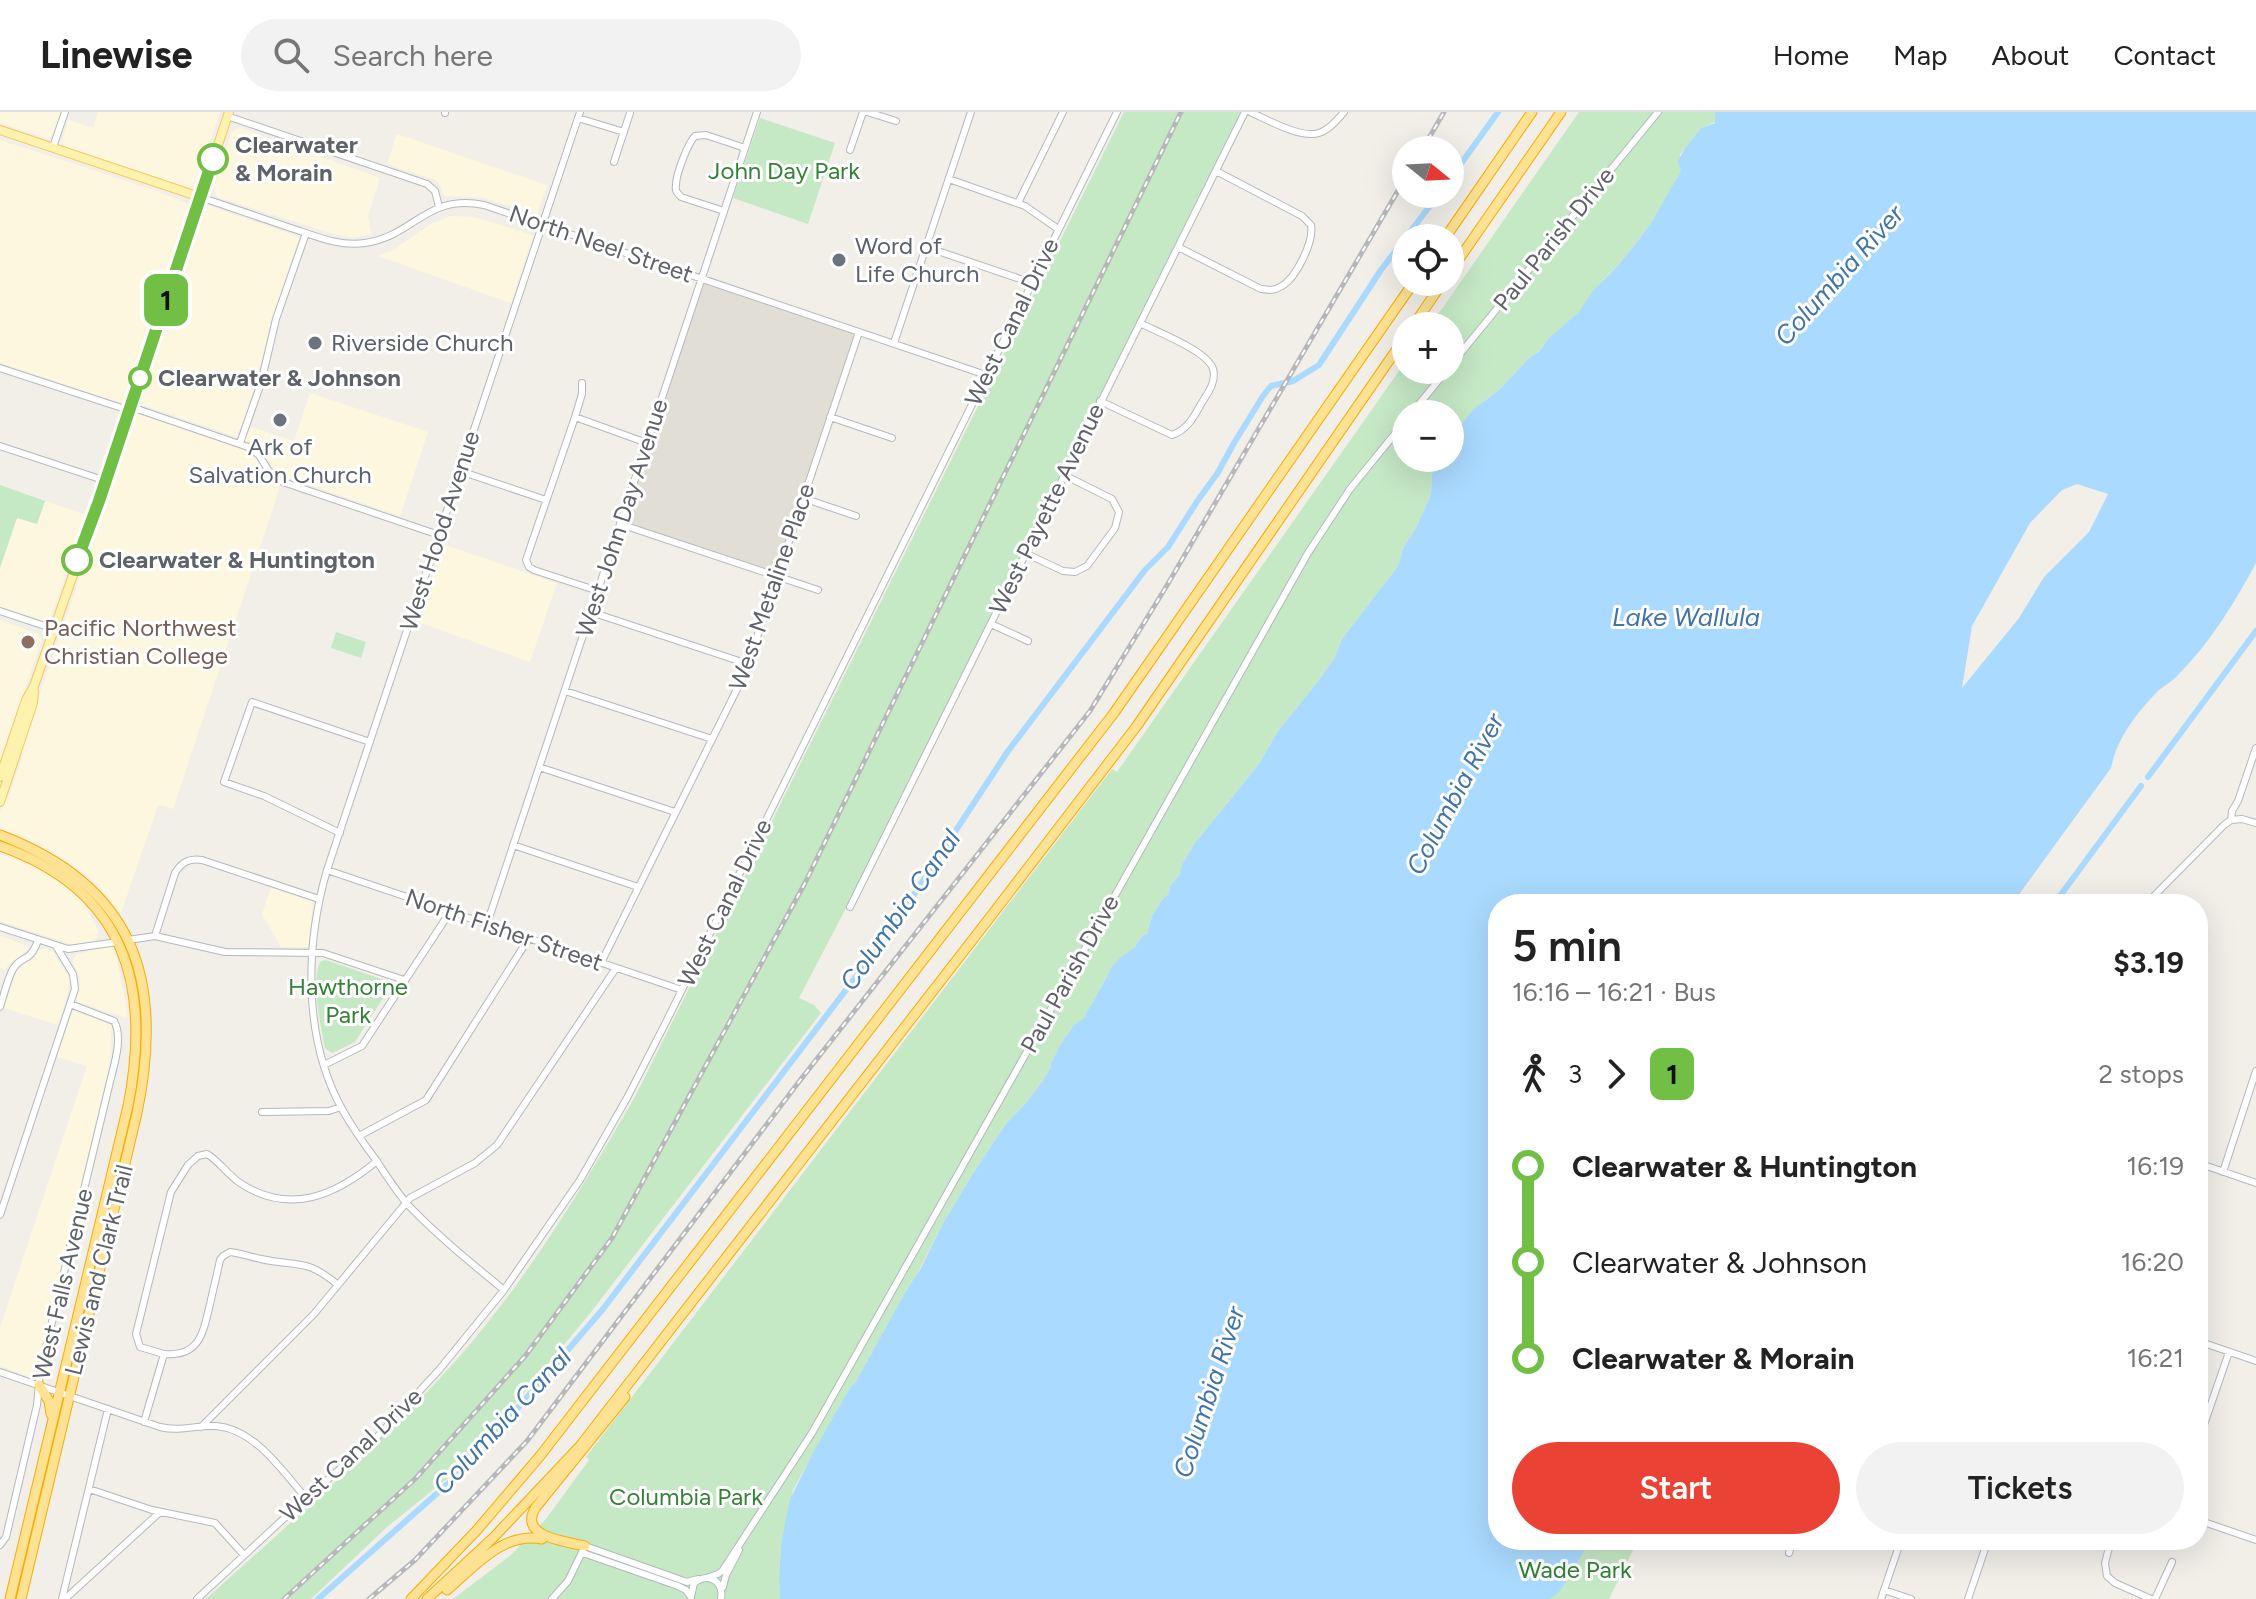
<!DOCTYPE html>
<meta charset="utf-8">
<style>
body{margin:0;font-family:Figtree,sans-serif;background:#f2f2f2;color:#222;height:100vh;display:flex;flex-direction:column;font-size:30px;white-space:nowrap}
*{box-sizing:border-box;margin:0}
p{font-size:26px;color:#767676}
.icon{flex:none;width:44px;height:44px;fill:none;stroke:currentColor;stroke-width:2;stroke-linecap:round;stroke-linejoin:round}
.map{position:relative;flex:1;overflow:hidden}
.drawer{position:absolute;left:1488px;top:782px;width:720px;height:656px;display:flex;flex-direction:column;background:#fff;border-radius:32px;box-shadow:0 8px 32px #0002}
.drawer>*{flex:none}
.badge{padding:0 16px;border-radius:12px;font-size:28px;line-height:52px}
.needle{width:52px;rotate:108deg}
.tools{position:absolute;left:1392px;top:24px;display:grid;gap:16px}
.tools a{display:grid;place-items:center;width:72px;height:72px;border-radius:50%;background:#fff;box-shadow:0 8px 32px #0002;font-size:40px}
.map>.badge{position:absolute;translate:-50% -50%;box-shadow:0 0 0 4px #fff}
.legs{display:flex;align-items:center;gap:12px;height:88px;padding:0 24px;font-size:26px}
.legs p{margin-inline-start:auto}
.headline{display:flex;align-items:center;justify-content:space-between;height:136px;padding:0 24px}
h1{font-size:44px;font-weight:600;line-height:60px}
.button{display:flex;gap:16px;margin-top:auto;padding:16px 24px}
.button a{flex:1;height:92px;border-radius:48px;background:#ea4335;color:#fff;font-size:32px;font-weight:600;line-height:92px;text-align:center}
.button a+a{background:#f2f2f2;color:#222}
ul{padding:0 24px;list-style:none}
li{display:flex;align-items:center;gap:28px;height:96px;font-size:30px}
li i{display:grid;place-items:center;width:12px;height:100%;margin:0 10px;background:currentColor}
li i::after{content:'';width:20px;height:20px;margin:-10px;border:6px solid;border-radius:50%;background:#fff}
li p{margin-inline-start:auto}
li:first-child i{background:linear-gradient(#0000 50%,currentColor 0)}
li:last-child i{background:linear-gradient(currentColor 50%,#0000 0)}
header{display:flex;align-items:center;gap:48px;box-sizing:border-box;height:112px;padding:0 40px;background:#fff;border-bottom:2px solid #e0e0e0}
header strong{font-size:38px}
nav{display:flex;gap:44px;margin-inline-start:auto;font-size:28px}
.search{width:560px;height:72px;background:#f2f2f2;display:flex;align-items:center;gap:20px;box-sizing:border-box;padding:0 28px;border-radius:44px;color:#767676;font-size:30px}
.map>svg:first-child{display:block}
.commercial{fill:#fef7e0}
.education{fill:#e1ded6}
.green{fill:#c5e8c5}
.water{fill:#aadaff;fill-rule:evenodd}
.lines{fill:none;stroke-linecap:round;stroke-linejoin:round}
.canal{stroke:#aadaff;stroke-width:6}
.minor-casing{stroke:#b5b8bc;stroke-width:8}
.major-casing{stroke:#f2c960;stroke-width:10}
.highway-casing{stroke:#f9ab00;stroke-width:11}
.minor{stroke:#fff;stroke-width:6}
.major{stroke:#fff2af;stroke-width:8}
.highway{stroke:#fde293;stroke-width:9}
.rail-casing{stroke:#b6b7b8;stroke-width:5}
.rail{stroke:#fff;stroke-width:2;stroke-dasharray:6;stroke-linecap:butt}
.line-1-casing{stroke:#fff;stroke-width:18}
.line-1{stroke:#71bf44;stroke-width:12}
.stop-1-dot{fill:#fff;stroke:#71bf44;stroke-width:4}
.worship-dot{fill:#6b7280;stroke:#fff;stroke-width:3}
.education-dot{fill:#8d6e63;stroke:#fff;stroke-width:3}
.labels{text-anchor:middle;stroke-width:6;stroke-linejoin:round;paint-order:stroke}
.stop-label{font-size:24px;font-weight:bold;fill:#5f6368;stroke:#fff;text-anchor:start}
.park-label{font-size:24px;fill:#348238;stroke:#fff}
.street-label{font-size:24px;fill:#5f6368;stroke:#fff}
.worship-label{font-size:24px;fill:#5b616d;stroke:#fff;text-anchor:start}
.education-label{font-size:24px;fill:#785e54;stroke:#fff;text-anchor:start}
.water-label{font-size:26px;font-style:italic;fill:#4174aa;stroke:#fff}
</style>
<header>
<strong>Linewise</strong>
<div class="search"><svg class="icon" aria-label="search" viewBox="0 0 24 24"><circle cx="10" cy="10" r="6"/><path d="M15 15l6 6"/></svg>Search here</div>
<nav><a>Home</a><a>Map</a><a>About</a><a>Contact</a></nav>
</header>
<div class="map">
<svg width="2256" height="1487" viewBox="0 0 2256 1487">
<rect width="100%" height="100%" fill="#f1efe8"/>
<!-- commercial -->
<path class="commercial" d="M0,0h61l-8,24 -5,3 -48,-16z
M98,0h122l-25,74 -6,4 -123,-43 -4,-5 6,-22 25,8z
M238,15l142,51 -12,38 3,18 -19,4 -18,-4 -117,-37 -3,-8 17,-56z
M397,22l150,51 -10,29 -53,-16 -40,-2 -4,-11 -5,-5 -48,-16z
M0,28l154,50 32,13 2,4 -32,94 -32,103 -124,-41z
M206,93l93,32 -25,75 -21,79 -16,46 -98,-33z
M451,104l24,1 58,18 -22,68 -133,-47 18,-8 33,-23z
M310,281l118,39 -28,84 -122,-42 -18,-23 -15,-11 6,-13 43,14z
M136,301l107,37 12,8 8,15 17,13 -107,323 -15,-4 -37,108 -23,-28 -18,-15 -32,-21 -42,-19 -6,-4v-14l11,-22 12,-35 -2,-6z
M45,389l42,14 -38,108 -49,-16v-39l17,-51 20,7z
M442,432l115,39 -27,79 -112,-40z
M0,508l39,14 3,5 -42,123z
M0,742l39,14 42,30 17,32 -1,8 -10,6 -14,1 -73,-24z
M271,776l42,14 -5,45h-27l-19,-33z
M0,824l28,10 -1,4 -19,15 -2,5 -6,-2z
M105,835h7l3,4 10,50 2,17 -50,-16 3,-25 -7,-14 1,-5 3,-4z
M45,836l8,4 16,26 -1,14 -10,33 -54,-17 12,-35 7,-8 11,-6 5,-9z
M72,900h4l36,13 -3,41 -73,308 -6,3 -30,-11v-38l87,-262 -30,-9z"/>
<!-- education -->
<path class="education" d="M702,166l157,54 -82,244 -157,-52z"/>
<!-- green -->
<path class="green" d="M1124,0h117l-395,796 -47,90 15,7 7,8 -230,299 -86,104 -56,61 -62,50 -76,72h-105c87,-79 176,-155 254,-243 69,-79 124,-171 176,-261z
M1579,0h136v10l-14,6 -16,20 -5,7 1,16 -8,17 -23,37 -28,36 -18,18 -26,34 -14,14 -17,13 -7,11 -11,7 -28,30 -16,12 -30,32 -5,12v-30h-44v44h36l-10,16 -1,20 -15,34 -13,20 -5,18 -56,73 -8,20 -18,25 -38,47 -19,33 -64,79 -13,21 -3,12 -9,10 -1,7 -8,8 -9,15 -5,18 -4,1 -9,13 -28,29 -22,42 -10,6 -15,22 -8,16v4l-10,16 -15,20 -21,22 -33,50 -30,50 -30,59 -10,14 -47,85 -4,3 -58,104 -12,54 -2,35 1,20h-327l58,-44 35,-36 43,-59 -3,-3 526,-688 5,3 7,-10 282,-401v9h44v-44h-20z
M760,6l75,25 -27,81 -75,-26z
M0,373l45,16 -8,23 -20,-6 -17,50z
M336,520l30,10 -5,16 -30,-10z
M326,848l61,21 3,6 -35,55 -23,11 -7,-5c-4,-21 -15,-70 -4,-87z
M1542,1428h96l-29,59h-97z"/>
<!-- water -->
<path class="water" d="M1715,0h541v451c-21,39 -46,80 -78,112 -5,6 -13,10 -19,15 -22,22 -42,48 -48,78l-99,136h-514v636h95c-4,6 -9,10 -12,16 -10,16 -15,32 -31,43h-770l-1,-20 2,-35 9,-45 25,-50 36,-63 4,-3 47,-85 19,-30 21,-43 30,-50 33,-50 21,-22 15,-20 10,-16v-4l8,-16 15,-22 10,-7 29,-53 7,-7 14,-10 9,-13 4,-1 5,-18 9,-15 8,-8 1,-7 9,-10 3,-12 13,-21 64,-79 19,-33 38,-47 18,-25 8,-20 56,-73 5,-18 13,-20 15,-34 1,-20 10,-16h8v-14l5,-12 19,-23 27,-21 28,-30 11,-7 7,-11 31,-27 15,-22 29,-30 28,-36 31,-54 -3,-10 7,-13 16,-20 14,-5zM2077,372l31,10 -19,38 -45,45 -25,41 -57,70 10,-62 58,-103 32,-33z"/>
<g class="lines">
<!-- canal -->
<path class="canal" d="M1450,67l48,-67
M2148,665l108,-146
M2054,792l87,-118
M318,1487l151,-134 134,-156 281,-369 124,-189 137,-181 23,-23 30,-47 19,-26 17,-31 29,-47 8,-10 22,-5 26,-16 62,-95 58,-76"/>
<!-- minor casing -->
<g class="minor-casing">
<path id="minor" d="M445,0v1
M867,0l29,9
M1250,0c16,7 51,27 69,21 10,-3 18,-13 25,-21
M227,4l200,68 8,7 4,16
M578,6l46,14
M53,35l12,-35
M850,38l13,-38
M614,50l16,-49
M949,67l76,27 33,23
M200,85c30,10 59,20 88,30 25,8 50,20 77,16 49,-7 62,-50 119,-38l502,170
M1018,91l45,-91
M724,99l-43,-14c-4,-5 -6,-5 -5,-12 0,-11 12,-42 19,-49l11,-1 39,13
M926,135l106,36
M1178,135l83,42c7,1 13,2 19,-2 16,-8 34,-45 31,-62l-9,-9 -86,-45
M894,231l77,-231
M1450,254l208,-254
M0,256l122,40 18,2 108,37 11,8 11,18 13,9 156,53
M582,271v11l-7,23 -49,143 3,7 5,3 64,21
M1100,289l72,34c15,-5 22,-18 29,-31 6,-10 16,-22 12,-35 -5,-18 -56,-37 -73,-46
M1411,302l36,-44
M575,305l72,26
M830,305l62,21
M240,331l21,-60 15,-64 30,-86
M0,334l106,35
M460,359l86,29
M803,386l53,18
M620,412l198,66
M1025,441l38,18 12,1 12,-6 28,-38 4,-16 -7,-13 -48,-24
M0,499l54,18
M591,500l157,52
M991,512l37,17
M565,579l147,48
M539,655l136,45
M2231,708l11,-1 14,4
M340,721l-76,-37 -40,-14 28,-80 118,40
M513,733l125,42
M327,758l355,120
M2146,792l78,-79 7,-5 1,-9 6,-10 18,-53
M850,795l395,-795
M487,812l270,-812
M0,815l68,22 50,-7
M155,824l20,-63c7,-11 14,-15 27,-13l117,39
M128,828l27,-4 70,16 98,1 81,27
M601,851l144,-290 114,-341
M0,895c4,-12 7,-27 13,-38 9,-15 17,-5 25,-29
M324,953l38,-19 88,-134
M262,1000l67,-1 12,-4
M359,1024l67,-36 103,-162
M2198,1051l58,20
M2223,1060l33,-101
M0,1103l75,-226 -2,-15 -17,-28
M504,1178c-33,-27 -66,-54 -96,-85 -12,-14 -22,-30 -32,-45 -12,-16 -24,-33 -34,-51 -39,-71 -37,-163 -15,-239l253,-758
M2198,1229l58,20
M164,1242c36,3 39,-21 46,-50 3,-14 7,-29 10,-44l3,-4 7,-4c10,1 20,5 31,7 37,8 45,-1 77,26
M0,1260l160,55c21,5 36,-2 56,-1 39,3 66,45 90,72
M144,1310l20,-68 -24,-7 -4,-13 35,-142 17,-27 10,-9 9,-2c12,7 21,21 33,29 50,33 96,12 137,-22
M201,1315l113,-113 96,-116 65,-35 22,-18 119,-177
M2198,1330l31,-90
M89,1377l63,21 63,13 29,32
M2198,1408l58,20
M2111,1428l-6,23 2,13 8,7 36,16
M0,1433l6,-8 31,-132 3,-33 69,-286c4,-18 15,-48 5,-65l-44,-17
M583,1441l95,33 8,4 5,7
M1789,1441l4,-13
M709,1465l9,-3 5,-4 89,-137 496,-880 42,-64 56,-69
M723,1475l3,-12 13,-25
M1884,1478l27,9
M691,1484l3,-13c15,-11 30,-2 27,16
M62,1487l46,-190
M65,1487l95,-87
M197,1487l109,-101 71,-61 62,-67 65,-80 76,-110 47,-82 38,-74 452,-912
M552,1487l16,-18 17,-35 102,36 11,-3
M1881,1487l20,-59
M1968,1487l20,-59
M2155,1487l17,-37"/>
</g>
<!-- major casing -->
<g class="major-casing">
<path id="major" d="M0,18l200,67
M0,665l26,-77 8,-14 65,-185 130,-389
M0,690l33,-99 1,-12"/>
</g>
<!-- highway casing -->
<g class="highway-casing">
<path id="highway" d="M1445,126l87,-126
M1450,160l111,-160
M1413,214l30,-44
M0,723c134,51 165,144 137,278l-116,486
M0,734c125,44 152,139 128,260l-118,493
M39,1273l10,16 2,13
M585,1434c-20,-5 -68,-9 -49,-39l89,-110
M447,1478c27,-23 57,-59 95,-51
M411,1487l66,-69 63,-74 574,-743 300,-431
M427,1487l67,-62 86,-91 411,-530 145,-189 270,-391"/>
</g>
<!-- minor -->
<use href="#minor" class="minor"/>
<!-- major -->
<use href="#major" class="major"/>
<!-- highway -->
<use href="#highway" class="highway"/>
<!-- rail casing -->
<g class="rail-casing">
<path id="rail" d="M1422,38l22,-38
M284,1487l132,-121 110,-123 86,-117 193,-355 376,-771
M369,1487l46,-39 112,-119 271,-358 292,-372 76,-124 240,-410"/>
</g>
<!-- rail -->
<use href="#rail" class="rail"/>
</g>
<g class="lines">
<!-- line-1 casing -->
<g class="line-1-casing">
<path id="line-1" d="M77,448l22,-59 114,-342"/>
</g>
<!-- line-1 -->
<use href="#line-1" class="line-1"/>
</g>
<!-- markers -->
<g class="stop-1-dot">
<circle cx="213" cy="47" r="14"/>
<circle cx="140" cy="266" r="10"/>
<circle cx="77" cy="448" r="14"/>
</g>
<g class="worship-dot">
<circle cx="839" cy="148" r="8"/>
<circle cx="315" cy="231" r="8"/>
<circle cx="280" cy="308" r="8"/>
</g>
<circle class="education-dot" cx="28" cy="530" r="8"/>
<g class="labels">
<!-- stop labels -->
<g class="stop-label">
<text x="235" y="41">Clearwater<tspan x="235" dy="28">&amp; Morain</tspan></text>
<text x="158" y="274">Clearwater &amp; Johnson</text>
<text x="99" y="456">Clearwater &amp; Huntington</text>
</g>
<!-- park labels -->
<g class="park-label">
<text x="784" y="67">John Day Park</text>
<text x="348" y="883">Hawthorne<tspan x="348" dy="28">Park</tspan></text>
<text x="686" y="1393">Columbia Park</text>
<text x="1575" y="1466">Wade Park</text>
</g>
<!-- street labels -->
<g class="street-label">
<text transform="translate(1554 127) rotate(-51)" y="8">Paul Parish Drive</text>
<text transform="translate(601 132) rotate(19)" y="8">North Neel Street</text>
<text transform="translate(1012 210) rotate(-64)" y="8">West Canal Drive</text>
<text transform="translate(1047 397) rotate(-64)" y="8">West Payette Avenue</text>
<text transform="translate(622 406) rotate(-72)" y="8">West John Day Avenue</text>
<text transform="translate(440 419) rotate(-72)" y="8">West Hood Avenue</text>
<text transform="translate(772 475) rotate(-71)" y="8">West Metaline Place</text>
<text transform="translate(725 791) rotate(-64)" y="8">West Canal Drive</text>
<text transform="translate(504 818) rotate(19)" y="8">North Fisher Street</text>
<text transform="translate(1070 862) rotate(-61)" y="8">Paul Parish Drive</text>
<text transform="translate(99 1158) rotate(-76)" y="8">Lewis and Clark Trail</text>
<text transform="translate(63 1172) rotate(-77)" y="8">West Falls Avenue</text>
<text transform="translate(351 1343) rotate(-43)" y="8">West Canal Drive</text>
</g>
<!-- worship labels -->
<g class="worship-label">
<text x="855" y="142">Word of<tspan x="855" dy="28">Life Church</tspan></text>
<text x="331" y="239">Riverside Church</text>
<text x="280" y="343" text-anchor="middle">Ark of<tspan x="280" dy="28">Salvation Church</tspan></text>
</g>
<!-- education labels -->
<g class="education-label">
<text x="44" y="524">Pacific Northwest<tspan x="44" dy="28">Christian College</tspan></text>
</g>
<!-- water labels -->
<g class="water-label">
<text transform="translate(1839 163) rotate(-48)" y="9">Columbia River</text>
<text x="1686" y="514">Lake Wallula</text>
<text transform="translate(1455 682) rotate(-62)" y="9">Columbia River</text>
<text transform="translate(900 798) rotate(-55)" y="9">Columbia Canal</text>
<text transform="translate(1209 1280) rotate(-72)" y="9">Columbia River</text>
<text transform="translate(502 1309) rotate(-47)" y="9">Columbia Canal</text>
</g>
</g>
</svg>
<div class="tools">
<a><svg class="needle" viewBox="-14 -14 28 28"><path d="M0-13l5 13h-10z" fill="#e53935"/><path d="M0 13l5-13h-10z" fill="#767676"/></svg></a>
<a><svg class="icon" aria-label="locate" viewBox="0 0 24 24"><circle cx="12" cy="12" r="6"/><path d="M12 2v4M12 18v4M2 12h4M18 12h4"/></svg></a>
<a>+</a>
<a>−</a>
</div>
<b class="badge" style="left:166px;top:188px;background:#71bf44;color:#111">1</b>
<section class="drawer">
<div class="headline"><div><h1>5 min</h1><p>16:16 – 16:21 · Bus</p></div><b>$3.19</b></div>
<div class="legs"><svg class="icon" aria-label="walk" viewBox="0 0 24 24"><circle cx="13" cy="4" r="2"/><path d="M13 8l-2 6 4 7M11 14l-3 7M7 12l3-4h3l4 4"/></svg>3<svg class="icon" aria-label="forward" viewBox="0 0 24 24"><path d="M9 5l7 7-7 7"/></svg><b class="badge" style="background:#71bf44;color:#111">1</b><p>2 stops</p></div>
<ul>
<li><i style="color:#71bf44"></i><b>Clearwater &amp; Huntington</b><p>16:19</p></li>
<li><i style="color:#71bf44"></i><span>Clearwater &amp; Johnson</span><p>16:20</p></li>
<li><i style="color:#71bf44"></i><b>Clearwater &amp; Morain</b><p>16:21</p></li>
</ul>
<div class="button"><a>Start</a><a>Tickets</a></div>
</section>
</div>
